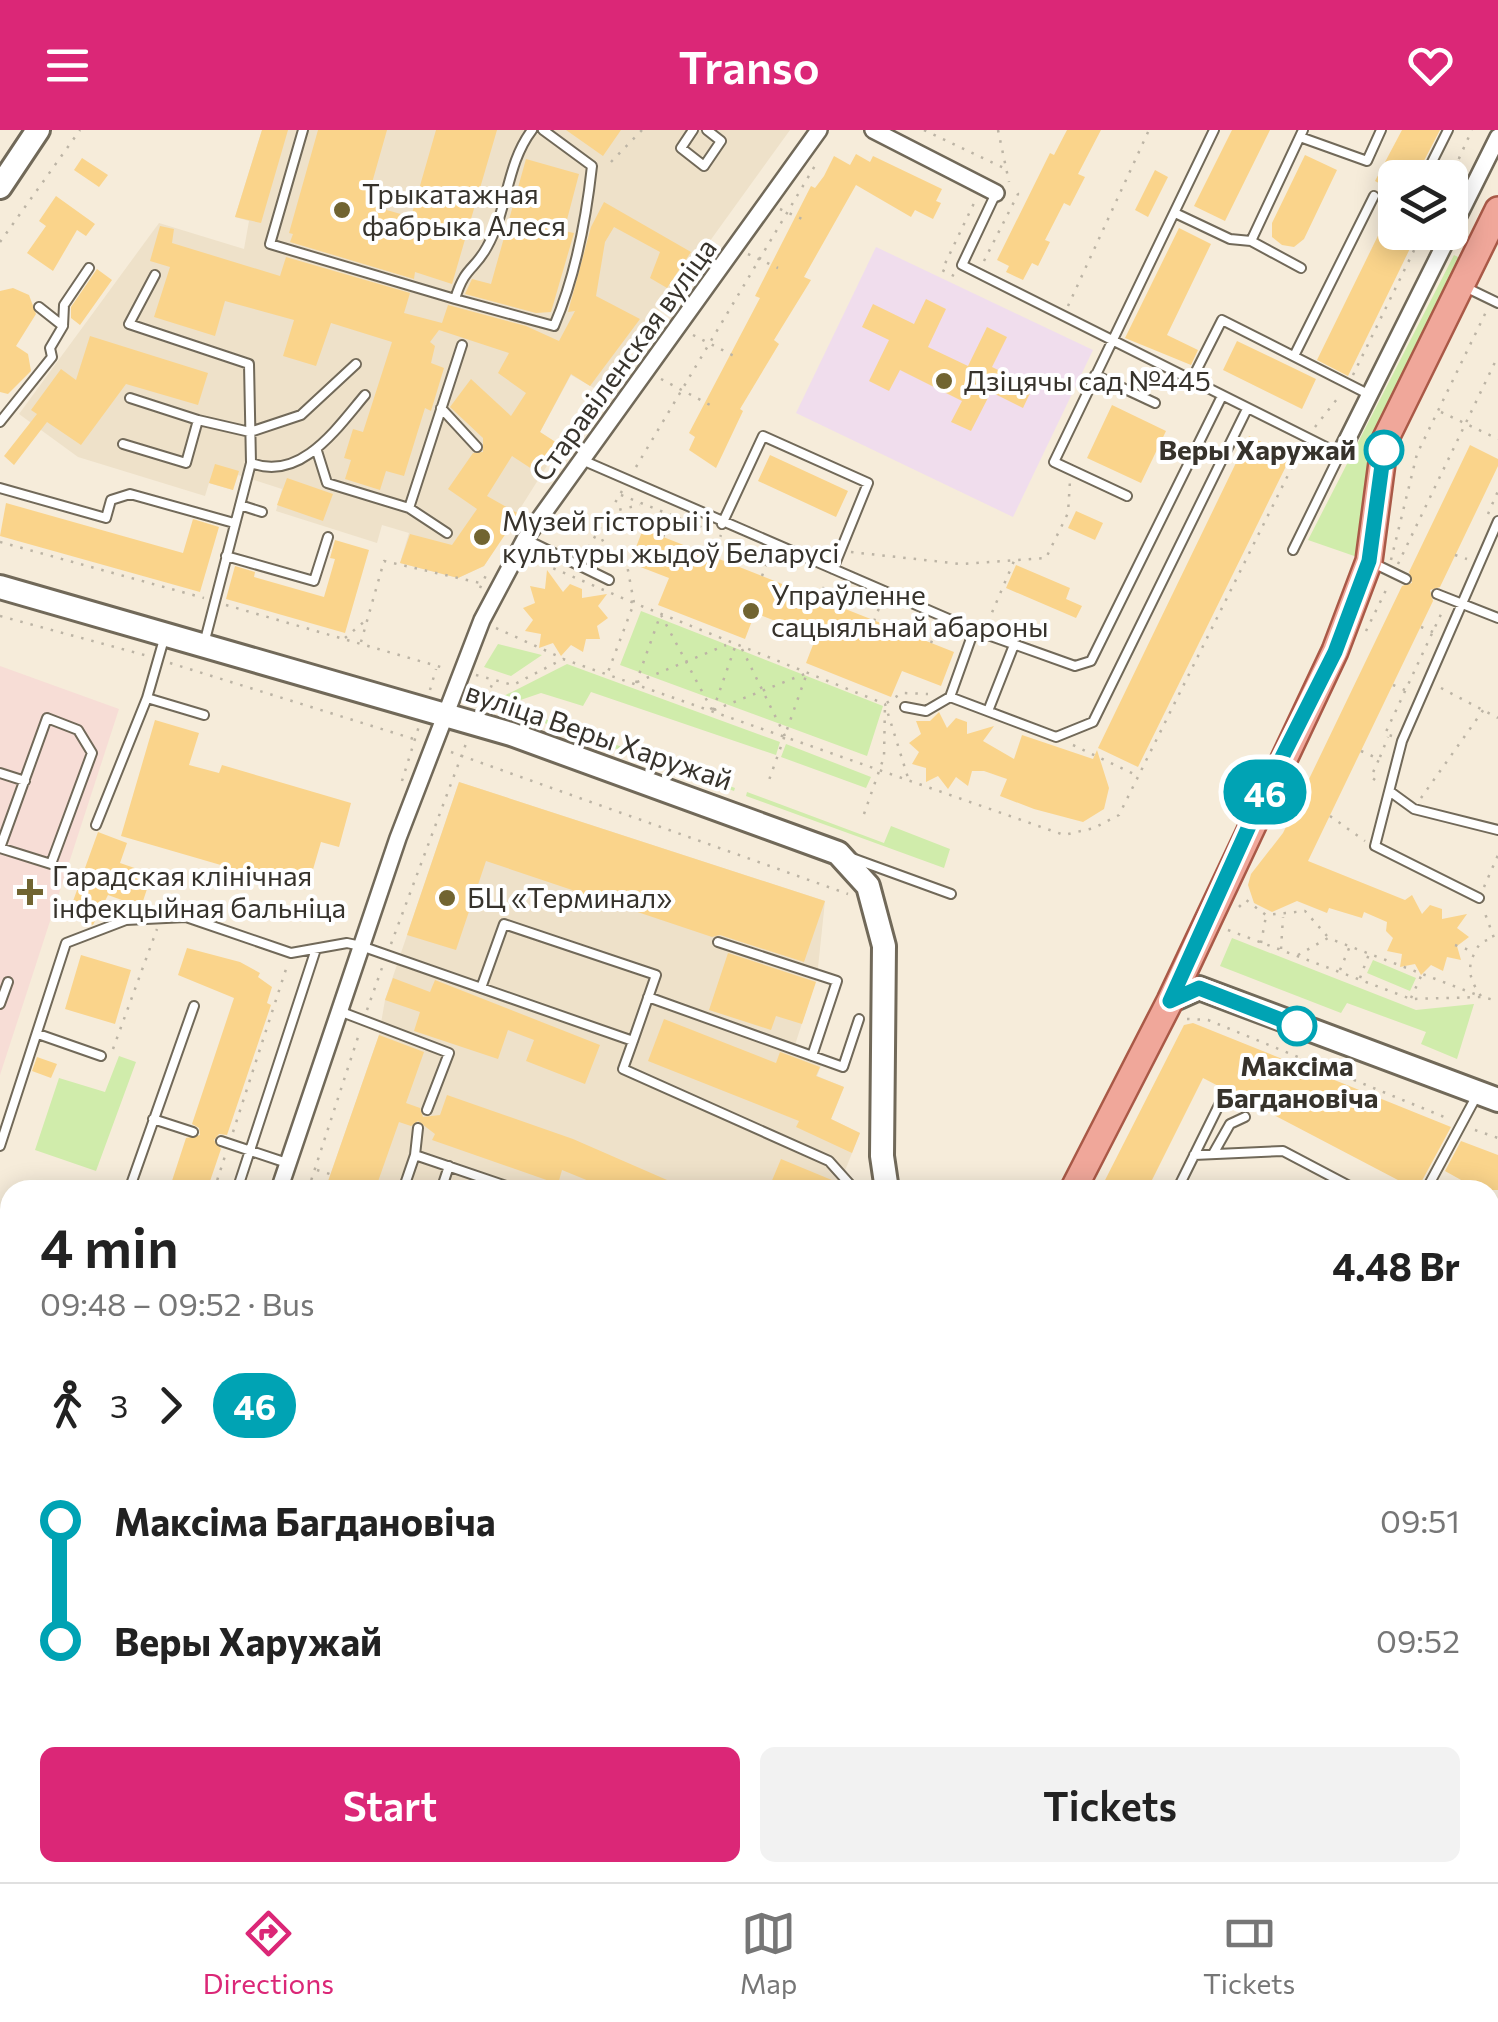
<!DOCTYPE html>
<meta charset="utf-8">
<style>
body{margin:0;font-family:Commissioner,sans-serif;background:#f2f2f2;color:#222;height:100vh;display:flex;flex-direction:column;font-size:38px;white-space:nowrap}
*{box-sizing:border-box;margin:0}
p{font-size:32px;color:#767676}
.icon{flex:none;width:55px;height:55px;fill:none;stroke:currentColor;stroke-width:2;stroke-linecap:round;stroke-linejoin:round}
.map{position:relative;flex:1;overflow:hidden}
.side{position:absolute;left:0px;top:1050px;width:1500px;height:702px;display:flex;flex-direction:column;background:#fff;border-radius:30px 30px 0 0;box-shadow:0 5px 25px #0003}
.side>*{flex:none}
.badge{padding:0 20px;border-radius:32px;font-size:35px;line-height:65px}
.controls{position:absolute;left:1378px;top:30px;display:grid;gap:20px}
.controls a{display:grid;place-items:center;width:90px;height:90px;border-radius:15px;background:#fff;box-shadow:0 5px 25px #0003;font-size:50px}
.map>.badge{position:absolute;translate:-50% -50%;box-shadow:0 0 0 5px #fff}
.legs{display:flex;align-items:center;gap:15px;height:110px;padding:0 40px;font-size:32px}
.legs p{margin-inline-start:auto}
.head{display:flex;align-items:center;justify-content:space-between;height:170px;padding:0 40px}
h1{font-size:55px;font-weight:600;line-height:75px}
.action{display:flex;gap:20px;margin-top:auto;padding:20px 40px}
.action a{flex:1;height:115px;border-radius:15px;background:#db2777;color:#fff;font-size:40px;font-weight:600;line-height:115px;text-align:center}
.action a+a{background:#f2f2f2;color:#222}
ul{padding:0 40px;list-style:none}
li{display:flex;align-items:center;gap:35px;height:120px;font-size:38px}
li i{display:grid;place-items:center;width:15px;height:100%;margin:0 12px;background:currentColor}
li i::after{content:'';width:25px;height:25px;margin:-12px;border:8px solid;border-radius:50%;background:#fff}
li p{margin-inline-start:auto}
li:first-child i{background:linear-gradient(#0000 50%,currentColor 0)}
li:last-child i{background:linear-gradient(currentColor 50%,#0000 0)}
header{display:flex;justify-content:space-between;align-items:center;height:130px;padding:0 40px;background:#db2777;color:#fff;font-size:45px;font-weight:600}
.tabs{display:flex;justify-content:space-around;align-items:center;height:140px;border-top:2px solid #e0e0e0;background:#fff;font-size:28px;color:#767676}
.tabs a{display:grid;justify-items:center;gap:5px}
.tabs .selected{color:#db2777}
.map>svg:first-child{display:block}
.built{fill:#eee1c9}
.education{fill:#f0dded}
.medical{fill:#f7ddd6}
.green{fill:#d0ecab}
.building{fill:#fad48b}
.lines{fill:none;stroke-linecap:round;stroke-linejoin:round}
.service-casing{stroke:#716959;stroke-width:12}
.minor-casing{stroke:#716959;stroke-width:20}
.secondary-casing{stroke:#716959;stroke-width:28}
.primary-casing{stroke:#a95947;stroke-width:30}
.path{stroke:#bcb4a5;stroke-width:2.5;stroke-dasharray:2.5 8;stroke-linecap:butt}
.service{stroke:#fff;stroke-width:8}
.minor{stroke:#fff;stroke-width:15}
.secondary{stroke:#fff;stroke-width:22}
.primary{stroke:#f0a79a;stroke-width:25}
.line-1-casing{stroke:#fff;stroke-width:22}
.line-1{stroke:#00a3b4;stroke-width:15}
.poi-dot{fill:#716431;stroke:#fff;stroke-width:4}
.stop-1-dot{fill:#fff;stroke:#00a3b4;stroke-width:5}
.labels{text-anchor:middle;stroke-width:8;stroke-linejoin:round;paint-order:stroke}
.poi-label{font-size:28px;fill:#37332c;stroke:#fff;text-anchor:start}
.street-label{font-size:28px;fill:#37332c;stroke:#fff}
.stop-label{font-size:28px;font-weight:bold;fill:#37332c;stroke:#fff;text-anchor:end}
</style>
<header><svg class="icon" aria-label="menu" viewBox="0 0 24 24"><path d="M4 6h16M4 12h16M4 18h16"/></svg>Transo<svg class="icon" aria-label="heart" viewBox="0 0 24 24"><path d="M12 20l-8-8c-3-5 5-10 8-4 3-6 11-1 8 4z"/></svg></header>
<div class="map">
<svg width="1498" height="1752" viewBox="0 0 1498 1752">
<rect width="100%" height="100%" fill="#f6ecda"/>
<!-- built -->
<path class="built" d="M262,0h528l-189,262 -30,-17 -31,57 20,13 -76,121 -26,12 -58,-15 9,-30 -27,-8 -5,18 -101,-32 6,-22 -44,-14 -5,15 -24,-7 -4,13 -127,-39 -59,-43 140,-191 85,26 5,-28 -14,-4z
M459,652l366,119 -8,76 -24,74 29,12 -5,13 27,11 -13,32 29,14 -20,50 2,7h-517l54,-155 6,-35z"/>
<!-- education -->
<path class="education" d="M876,117l217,103 -80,167 -217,-104z"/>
<!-- medical -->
<path class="medical" d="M0,536l119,43 -119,366z
M1490,1670l8,1v81h-686l1,-10h677z"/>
<!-- green -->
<path class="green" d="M1454,125l6,3 -87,178 -13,122 -52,-18z
M641,481l242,95 -16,50 -247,-91z
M498,514l44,11 -31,21 -27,-9z
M567,534l213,78 -4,13 -185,-63 -8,14 -42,-13 -41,14 -10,-4z
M537,586l198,72 -1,3 -198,-71z
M786,614l85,33 -5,11 -85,-31z
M747,662l137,51 7,-17 59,23 -6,19 -198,-72z
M1232,808l184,72 58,-6 -17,55 -36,-15 5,-12 -79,-29 -6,10 -121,-47z
M1373,830l43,18 -6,13 -43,-18z
M119,926l17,6 -40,109 -61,-21 24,-72 46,14z"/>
<!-- building -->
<path class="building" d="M262,0h26l-27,93 -26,-6z
M318,0h69l-21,74 45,13 25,-87h61l-45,154 -37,-12 -1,7 -124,-37 3,-8 -4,-1z
M566,0h55l-18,26z
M1067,0h34l-23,44 7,3 -15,29 -6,-3 -19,37 5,2 -12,24 -6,-3 -9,17 -17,-8 3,-6 -12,-6 53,-107 4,2z
M1232,0h38l-45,91 -31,-15z
M1402,0h38l-25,48h-20v14l-20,-11z
M856,24l14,8 3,-6 69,33 -6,12 5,2 -8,16 -18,-9 -4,7 -55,-32 -52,92 7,3 -37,60 5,4 -39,65 3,2 -27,57 -27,-18 6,-13 -6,-4 71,-135 -5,-2 56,-110 4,2 9,-12 10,-20 16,9z
M1305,25l32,15 -33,69 -10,8 -12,-2 -10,-8v-14z
M82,28l26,17 -9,12 -25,-17z
M526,29l53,15 -15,57 10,2 -23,79 -15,1 -71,-19 7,-15 19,5z
M1155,40l13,7 -20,40 -13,-7z
M56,66l39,28 -9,12 -9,-6 -24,41 -26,-18 19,-27 -7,-5z
M1395,71v31h23l-70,144 -31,-16z
M604,72l87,50 -24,36 -17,-10 10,-26 -46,-25 -9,15 -9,54 44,23 -50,67 -19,-12 -31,58 17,11 -19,30 -26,-17 -25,40 32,18 -35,52 -26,12 -58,-15 10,-29 42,11 25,-36 -29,-20 25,-36 10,-1v-14l-33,-31 21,-28 40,37 15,-23 -28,-20 11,-20 -70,-23 -9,12 5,4 -4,17 13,5 -13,43 -6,-3 -21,68 -18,-5 -6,19 -35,-11 6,-19 -7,-2 9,-29 10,3 29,-90 -61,-19 -15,43 -33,-10 11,-36 -69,-19 -10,35 -61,-19 16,-50 -20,-6 10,-35 14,3 -2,14 108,33 6,-19 124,36 -6,20 38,10 6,-18 78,21 33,15 16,-30 -7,1 23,-85z
M1179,98l32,16 -44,91 31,15 -7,15 -66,-27z
M97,139l15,11 -32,45 -9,-7v-11z
M13,158l16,7 7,19 -20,32 12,8 3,17 -23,23 -8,-2v-101z
M926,169l20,10 -18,38 40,19 19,-39 20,10 -15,30 41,20 -10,21 -32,-16 -20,39 -20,-9 11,-21 -62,-31 -11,21 -20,-10 20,-41 -27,-13 11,-23 41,20z
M90,206l118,37 -10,32 -72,-21 -45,61 -34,-23 -33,43 -10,-9 33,-42 -6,-4 30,-41 15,11z
M1237,211l79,38 -14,30 -79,-39z
M1112,275l54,26 -25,52 -54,-25z
M1249,306l42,20 -153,311 -40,-19z
M1470,315l28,14v7l-58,121 -10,3 3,11 -125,260 97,39 7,-5 10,19 8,-9 12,4v10l25,-5 -10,14 12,9 -12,9 4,14 -14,-3 -4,14 -12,-6 -10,10 -6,-11 -15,3 2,-13 -15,-3 6,-13 -7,-7 1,-9 -23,-10 -2,6 -33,-10 -2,5 -30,-12 -25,11 -18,-9 -6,-18 3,-11 32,-41 119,-247 10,-3 -3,-11z
M770,325l78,36 -12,26 -78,-36z
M215,334l24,7 -6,19 -24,-7z
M287,348l46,16 -10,27 -46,-16z
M6,373l177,50 10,-34 26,8 -19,65 -200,-56z
M1076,381l27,12 -8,17 -27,-12z
M643,399l311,123 -13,34 -39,-15 -11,26 -85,-34 10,-26 -61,-24 -10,26 -87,-34 11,-27 -39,-15z
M335,410l34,10 -24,83 -119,-34 9,-33 20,6 -1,5 70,20 11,-38 -5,-1z
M1016,435l54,23 -4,11 16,7 -6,12 -70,-30z
M547,440l16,22 7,-8 12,5v9l25,-4 -9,12 10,12 -11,8 3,13h-14l-3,13 -12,-7 -10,11 -8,-13 -14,5 2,-14 -16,-3 8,-11 -10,-12 12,-5 -5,-17 15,3z
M939,582l8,16 9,-10 11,4v12l27,-8 -11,15 31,18 8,-24 71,24 4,-9 12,38 -5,21 -21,13 -49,-13 -34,-13 7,-17 -23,-8h-12l-4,15 -12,-9 -8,12 -10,-13 -12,6v-14l-14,-4 7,-12 -10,-9 12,-9 -5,-13h14z
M155,590l44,13 -10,32 30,8 3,-8 129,38 -12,44 -18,-5 -14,48 -186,-54z
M459,652l366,119 -21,61 -84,-27 -8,2 -226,-76 -30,89 -49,-15z
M98,702l29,11 -7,20 32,11 -11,33 -33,-12 -15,30 -25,-10z
M187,818l53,14 20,11 -2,4 14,10 -5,16 4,2 -44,130 -8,-1 -5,6 7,9 -14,41h-38l17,-52 14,-3 -1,-7 -7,-4 42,-126 -56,-23z
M728,823l88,29 -14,42 -26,-8 -5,14 -62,-20z
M81,825l50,15 -16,54 -50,-15z
M393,848l37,14 5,-12 165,65 -15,39 -59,-23 8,-21 -26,-10 -10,29 -84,-28 6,-19 -35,-12z
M664,889l112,44 4,-11 40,15 -4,9 28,11 -13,32 29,14 -8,20 -56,-26 3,-6 -151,-60z
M1193,893l258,104 -34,63 -214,-112 -56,112h-47l84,-165z
M379,905l45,17 -18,51 14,5 3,9 17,-2 7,-20 126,44 117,51h-79l-49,-20 -4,14 -126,-44 3,-6 -17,-13 -7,5 -12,-4 -24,68h-50z
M37,927l20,7 -6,14 -19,-7z
M1461,1011l37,14v35h-19l-34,-19z
M781,1029l58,24 6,7h-77z"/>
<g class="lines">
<!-- service casing -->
<g class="service-casing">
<path id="service" d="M303,0l-33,114 185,55c10,-33 19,-28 32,-52 21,-37 19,-83 45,-117
M693,0l-12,18 23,18 17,-25 -14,-11
M1300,7l67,24 14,-31
M1432,32l16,-32
M996,63l-34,72 378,189 -47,96
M1175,83l55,26 21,2 52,-111
M1251,111l50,27
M155,145l-26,49 120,40 2,99 -46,177
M1465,157l33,16
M455,169l99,27c22,-51 32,-105 38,-160l-49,-36
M39,177l24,19
M1294,226l80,-160
M1095,245l60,28
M1190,253l32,-63 148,75
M130,268l68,22
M441,278l36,39
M0,292l52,-65 -2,-9 13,-22 1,-21 25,-37
M123,314l63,19 12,-43 52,12 51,-17 55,-51
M317,321l10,32 82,25 53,-163
M582,330l392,170 -24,67
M251,333c50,19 86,-35 114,-68
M0,358l106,30 5,-18 19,-6 104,29
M1127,366l-73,-34 160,-332
M240,375l22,7
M409,378l38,25
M722,394l41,-88 105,47 -35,86
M525,409l84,41
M226,426l88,25 14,-44
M1373,433l33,16
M1437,464l61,24
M974,500l101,36 16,-5 130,-263
M164,509l-17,59 57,17
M905,577l21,4 24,-14 106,40 37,-15 153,-311
M988,581l26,-66
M47,588l31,12 14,23 -41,111 -51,-16z
M0,643l25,8
M1392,663l22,16 84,21
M96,695l51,-127
M852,728l99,36
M1479,768l-104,-52 27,-105 96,-220
M718,812l119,39 -25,75
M648,867l195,70 16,-48
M0,874l8,-22
M339,881l110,42 -22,57
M38,904l63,22
M633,911l-10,28 206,92 26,29
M153,989l40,13
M418,998l-3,27 103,35
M221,1011l66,22
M0,1016l66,-203 60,-23 60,-3 105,36 56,-10 14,3 272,95 23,-66 -152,-51 -23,64
M1213,1024l17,-30 15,-7
M1194,1025l89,-4 74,39
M129,1060l65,-184
M237,1060l79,-241
M403,1060l12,-35
M441,1060l8,-24
M1177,1060l44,-89
M1426,1060l50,-93
M1490,1119l8,3
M0,1228l1,-4
M0,1428l5,-15
M0,1586l10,-5
M1490,1693l8,1
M46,1752l1,-5 17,-5
M772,1752l4,-10
M831,1752l1,-10
M927,1752l1,-10
M1247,1752v-3"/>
</g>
<!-- minor casing -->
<g class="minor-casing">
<path id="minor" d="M873,0l123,63
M1340,324l158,-317
M279,1060l119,-352 84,-218 43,-81 294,-409"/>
</g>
<!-- secondary casing -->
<g class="secondary-casing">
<path id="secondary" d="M0,57l38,-57
M0,457l511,147 327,119 30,33 16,60 -2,210 5,34
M1170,871l29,-13 299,112"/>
</g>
<!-- primary casing -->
<g class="primary-casing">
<path id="primary" d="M1073,1060l97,-189 165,-350 34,-90 16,-121 113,-230
M647,1752l4,-10
M678,1752l4,-10"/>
</g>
<!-- path -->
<path class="path" d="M924,0l80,38
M998,0l11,52
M611,32l31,-32
M1450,48l22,-48
M780,79l22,10
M0,112l80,-112
M748,124l30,14
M984,131l34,-67 -5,-5
M954,146l-12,-6 34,-71
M1068,176l81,-176
M693,205l43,22
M1353,245l70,-143
M661,249l51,27
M1441,282l57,27
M1315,297l26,-33
M556,336l156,-217
M636,337l180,-303
M622,361l-35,59 40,15 7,38 251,101 24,77
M621,365l90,36
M609,382l31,-7
M1488,384l10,-23
M597,400l15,28
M663,407l9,-21
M0,412l204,56
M851,422l110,12 85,-6 22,-45 2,-32
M1455,425l12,4
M712,426l9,-21
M534,430l100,43 -26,69
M1391,430l26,-106 69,-142
M1398,434l100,-208
M762,446l8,-21
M480,458l7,-15
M819,469l7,-17
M226,475l218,63
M661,485l51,95
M0,486l148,40
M874,491l7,-18
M988,492l26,-61
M1421,497l12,5
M496,498l66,30
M1366,501l23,-47
M345,508l21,-18
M361,512l23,-81 96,22
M931,513l7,-17
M742,519l43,87
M170,533l250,78
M476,545l37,10 50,-26 501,176 30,-7 25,-13 181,-364
M637,552l89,-37
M636,553l24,-67
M1393,555l12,5
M1441,558l57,30
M430,560l6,-21
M483,577l10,-25
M713,580l22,-63
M714,580l93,-37 -39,110
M1392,606l-7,-2 57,-122
M1073,615l65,31
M1361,621l18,8 -8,18 8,6
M451,622l397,142
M1380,627l8,-20
M402,651l17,-55
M1421,668l63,-89
M864,684l20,-57 1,-53 17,-11 26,1
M1330,686l35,25
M1484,757l14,-32
M1239,777l7,-7 20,15 39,-4 22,25
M1228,800l183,69 71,-2 16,4
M1261,813l5,-27
M391,814l76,-203
M1455,815l17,6
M1281,819l2,-32
M1298,825l30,-17 152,58
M1340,840l10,-24
M1360,848l9,-24
M1481,866c-15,-21 -14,-33 0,-54l13,-4 -11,-30
M1411,868l11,-24
M367,880l16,-45
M1187,889l21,1 241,99
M113,919l44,-120
M1329,939l22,-2
M1475,1000l23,8
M233,1002l55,-169
M317,1040l13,4
M214,1060l12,-37
M308,1060l52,-159
M1472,1060l1,-3
M1490,1083l8,4
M0,1095l10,-4
M1494,1161l3,-28
M0,1173l10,9
M1490,1432l8,3
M1490,1492l8,3
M1490,1506l8,1
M1490,1547l8,15
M1490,1590l8,-9
M0,1686l10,-2
M209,1742l11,10
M300,1742l3,10
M127,1752l2,-10
M130,1752l14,-10
M349,1752l15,-10
M365,1752l4,-10
M619,1752l4,-10
M706,1752l5,-10"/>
<!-- service -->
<use href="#service" class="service"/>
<!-- minor -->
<use href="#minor" class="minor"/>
<!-- secondary -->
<use href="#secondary" class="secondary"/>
<!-- primary -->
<use href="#primary" class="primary"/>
</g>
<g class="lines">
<!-- line-1 casing -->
<g class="line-1-casing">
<path id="line-1" d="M1297,896l-98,-38 -29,13 94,-208 71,-141 34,-91 15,-111"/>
</g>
<!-- line-1 -->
<use href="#line-1" class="line-1"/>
</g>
<!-- markers -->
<g class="poi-dot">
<circle cx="342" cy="80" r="10"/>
<circle cx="944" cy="251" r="10"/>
<circle cx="482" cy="407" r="10"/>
<circle cx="751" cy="481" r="10"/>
<path d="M25 747h10v10h10v10h-10v10h-10v-10h-10v-10h10z"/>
<circle cx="447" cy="768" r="10"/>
</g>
<g class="stop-1-dot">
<circle cx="1384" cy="320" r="18"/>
<circle cx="1297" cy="896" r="18"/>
</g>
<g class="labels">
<!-- poi labels -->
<g class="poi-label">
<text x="362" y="74">Трыкатажная<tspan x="362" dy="32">фабрыка Алеся</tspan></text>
<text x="964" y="261">Дзіцячы сад №445</text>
<text x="502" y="401">Музей гісторыі і<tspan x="502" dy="32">культуры жыдоў Беларусі</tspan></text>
<text x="771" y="475">Упраўленне<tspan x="771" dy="32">сацыяльнай абароны</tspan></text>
<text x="52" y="756">Гарадская клінічная<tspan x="52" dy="32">інфекцыйная бальніца</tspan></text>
<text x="467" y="778">БЦ «Терминал»</text>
</g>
<!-- street labels -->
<g class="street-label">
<text transform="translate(624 230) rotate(-54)" y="10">Старавіленская вуліца</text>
<text transform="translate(599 606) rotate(19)" y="10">вуліца Веры Харужай</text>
</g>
<!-- stop labels -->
<g class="stop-label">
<text x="1356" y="330">Веры Харужай</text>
<text x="1297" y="946" text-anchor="middle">Максіма<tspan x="1297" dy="32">Багдановіча</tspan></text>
</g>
</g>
</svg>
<div class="controls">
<a><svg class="icon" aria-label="layers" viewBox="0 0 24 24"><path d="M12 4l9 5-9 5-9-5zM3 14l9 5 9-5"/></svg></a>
</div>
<b class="badge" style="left:1265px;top:662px;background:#00a3b4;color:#fff">46</b>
<section class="side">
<div class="head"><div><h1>4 min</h1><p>09:48 – 09:52 · Bus</p></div><b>4.48 Br</b></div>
<div class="legs"><svg class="icon" aria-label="walk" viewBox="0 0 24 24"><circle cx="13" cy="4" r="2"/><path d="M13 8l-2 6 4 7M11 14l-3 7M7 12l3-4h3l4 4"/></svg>3<svg class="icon" aria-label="forward" viewBox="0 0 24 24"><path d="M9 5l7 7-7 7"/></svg><b class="badge" style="background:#00a3b4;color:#fff">46</b></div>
<ul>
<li><i style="color:#00a3b4"></i><b>Максіма Багдановіча</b><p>09:51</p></li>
<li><i style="color:#00a3b4"></i><b>Веры Харужай</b><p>09:52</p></li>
</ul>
<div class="action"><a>Start</a><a>Tickets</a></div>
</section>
</div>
<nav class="tabs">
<a class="selected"><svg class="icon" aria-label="directions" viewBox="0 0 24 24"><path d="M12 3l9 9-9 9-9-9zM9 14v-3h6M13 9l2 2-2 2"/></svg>Directions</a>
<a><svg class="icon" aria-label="map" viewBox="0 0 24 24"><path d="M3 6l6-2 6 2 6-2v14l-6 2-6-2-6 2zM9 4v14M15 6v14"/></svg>Map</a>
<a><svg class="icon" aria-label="tickets" viewBox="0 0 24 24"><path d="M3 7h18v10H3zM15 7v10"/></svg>Tickets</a>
</nav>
